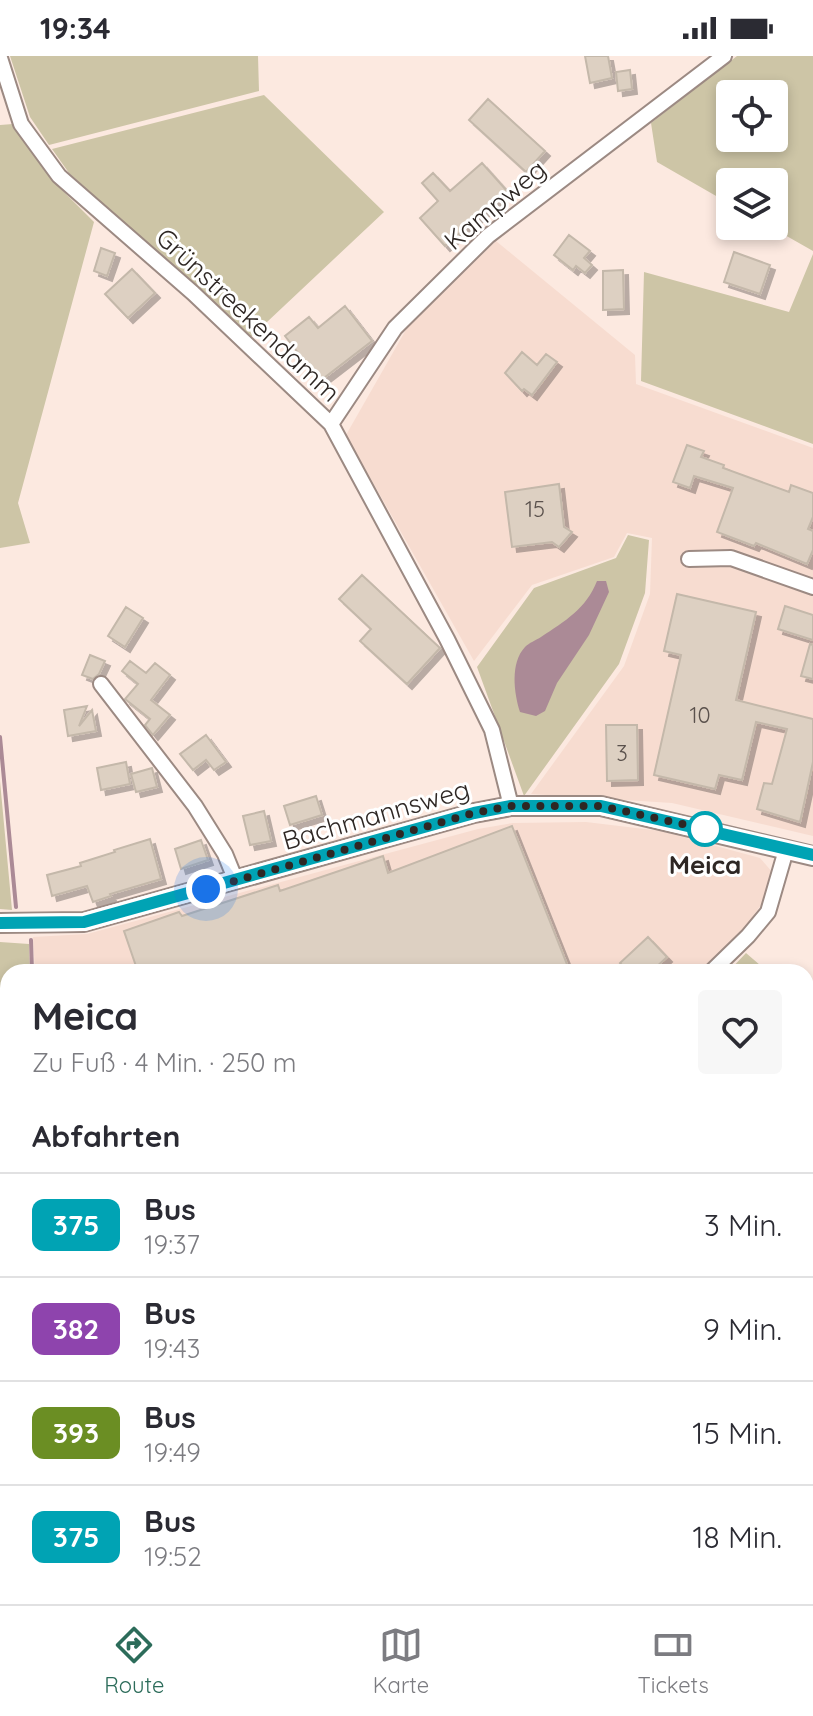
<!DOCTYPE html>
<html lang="de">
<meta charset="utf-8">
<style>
body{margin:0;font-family:Quicksand,sans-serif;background:#f7f7f7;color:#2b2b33;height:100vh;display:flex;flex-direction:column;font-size:30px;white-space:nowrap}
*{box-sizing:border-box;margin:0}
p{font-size:26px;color:#7c7c81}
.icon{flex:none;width:44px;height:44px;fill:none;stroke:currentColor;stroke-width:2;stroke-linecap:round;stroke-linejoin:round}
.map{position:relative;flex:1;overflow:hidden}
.sheet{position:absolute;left:0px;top:908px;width:814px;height:640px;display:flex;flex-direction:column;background:#fff;border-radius:24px 24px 0 0;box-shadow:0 4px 12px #0003}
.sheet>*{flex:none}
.badge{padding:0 16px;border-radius:12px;font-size:28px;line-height:52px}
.buttons{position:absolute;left:716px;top:24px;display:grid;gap:16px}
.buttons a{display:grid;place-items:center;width:72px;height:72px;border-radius:8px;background:#fff;box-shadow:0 4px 12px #0003;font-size:40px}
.you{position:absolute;width:40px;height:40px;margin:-20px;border:6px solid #fff;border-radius:50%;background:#1a73e8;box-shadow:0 0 0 12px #1a73e833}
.map>.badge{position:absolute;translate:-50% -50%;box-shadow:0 0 0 4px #fff}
h2{padding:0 32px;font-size:30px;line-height:72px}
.round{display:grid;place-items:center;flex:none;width:84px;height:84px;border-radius:8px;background:#f7f7f7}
.summary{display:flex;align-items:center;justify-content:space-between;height:136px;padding:0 32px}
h1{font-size:38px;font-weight:700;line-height:60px}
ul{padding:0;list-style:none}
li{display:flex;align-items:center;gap:24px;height:104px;padding:0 32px;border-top:2px solid #e1e1e2}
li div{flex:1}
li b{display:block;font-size:30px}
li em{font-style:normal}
li .badge{min-width:88px;font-weight:700;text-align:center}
.status{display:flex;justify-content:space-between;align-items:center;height:56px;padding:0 40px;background:#fff;direction:ltr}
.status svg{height:22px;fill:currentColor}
.tabs{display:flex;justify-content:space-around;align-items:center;height:112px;border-top:2px solid #e1e1e2;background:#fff;font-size:22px;color:#7c7c81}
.tabs a{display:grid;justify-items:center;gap:4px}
.tabs .active{color:#2c6c5a}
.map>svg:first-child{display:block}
.built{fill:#f7dcd0}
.green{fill:#cdc5a6;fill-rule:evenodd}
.water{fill:#ab8a96}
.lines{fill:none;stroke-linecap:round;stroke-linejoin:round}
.stream{stroke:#ab8a96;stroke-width:4}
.building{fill:#ddd0c2;stroke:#c4b8aa;stroke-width:2;filter:url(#shadow)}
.street-casing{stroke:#9c8a83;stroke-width:18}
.secondary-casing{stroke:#9c8a83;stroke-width:22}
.street{stroke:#fff;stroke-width:14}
.secondary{stroke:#fff;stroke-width:18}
.line-casing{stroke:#fff;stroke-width:18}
.line{stroke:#00a3b4;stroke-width:12}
.walk{stroke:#2e2724;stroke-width:8;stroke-dasharray:0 14.4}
.stop-dot{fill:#fff;stroke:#00a3b4;stroke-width:4}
.labels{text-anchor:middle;stroke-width:6;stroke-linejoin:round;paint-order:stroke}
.number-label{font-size:22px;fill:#5a514c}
.street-label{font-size:26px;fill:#2e2724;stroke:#fff}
.stop-label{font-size:26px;font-weight:bold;fill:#2e2724;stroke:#fff}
</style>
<div class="status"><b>19:34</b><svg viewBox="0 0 49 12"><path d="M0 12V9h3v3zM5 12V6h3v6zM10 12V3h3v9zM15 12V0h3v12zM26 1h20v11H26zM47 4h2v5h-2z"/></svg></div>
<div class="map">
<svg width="813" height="1548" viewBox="0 0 813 1548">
<defs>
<filter id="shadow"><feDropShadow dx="5" dy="5" stdDeviation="0" flood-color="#0004"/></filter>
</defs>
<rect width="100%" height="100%" fill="#fce9e0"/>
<!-- built -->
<path class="built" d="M496,185l139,114 1,29 177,64v388l-141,-33 -141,-9 93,-128 26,-72 2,-56 -25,-5 -13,24 -82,28 -58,76 -128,-226 61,-107z
M586,766l75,9 99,27 13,15 -5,22 -27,38 -38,39h-668l-2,-35 54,-3 391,-105 35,-6z
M806,1377l7,5v166h-316l2,-8h307z"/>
<!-- green -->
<path class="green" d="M10,0h248l1,35 -210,54 -19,-28z
M737,0h76v195l-44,-25h5v-44h-44v22l-73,-42 -6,-39zM730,38h44v44h-44z
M264,39l120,117 -133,125 -182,-164 -17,-24z
M13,68l37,54 44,44 -76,281 12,40 -30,5v-423z
M813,198v190l-172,-63 3,-109 145,40z
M628,479l21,5 -4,53 -26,71 -95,132 -47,-129 57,-79 82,-30z
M0,725l12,129 -12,-1z
M0,886l29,2 1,28h-22v498l-8,17z
M746,897l22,19h-40z
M806,950l7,6v417l-7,-4z
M0,1478l8,2v60h62l-2,8h-68z
M315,1540h98l-3,8h-98z"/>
<!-- water -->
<path class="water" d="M597,525h9l3,11 -20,43 -32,48 -12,28 -9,5 -16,-4c-6,-19 -10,-49 5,-65 4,-4 11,-7 16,-10 24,-16 45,-28 56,-56z"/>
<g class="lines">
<!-- stream -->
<path class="stream" d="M0,681l16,170
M31,884l1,32
M0,1443l8,-18"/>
</g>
<!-- building -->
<path class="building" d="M585,0h23l4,22 -22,5z
M630,14l2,19 -14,2 -2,-19z
M488,43l57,52 -19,21 -57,-52z
M482,107l25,28 -62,55 -25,-28 18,-17 -16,-18 11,-10 17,18z
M569,179l21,16 -6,7 8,7 -7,8 -9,-7 -3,4 -19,-15z
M101,192l14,5 -8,23 -13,-5z
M734,196l36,13 -10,29 -36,-12z
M132,213l23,24 -27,25 -23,-24z
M623,214l1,39 -21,1v-39z
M345,250l27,35 -52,40 -35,-45 24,-19 9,11z
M522,296l15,13 9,-11 11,8 -25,33 -8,-6 -2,2 -17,-18z
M687,389l17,6 -3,6 23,8 -1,3 66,24 2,-7 22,8v24l-5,12 5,2v19l-6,14 -51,-21 -2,3 -37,-14 16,-44 -39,-12 -4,12 -17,-6z
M559,428l5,43 8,5 -13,15 -7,-5 -40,5 -7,-55z
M362,519l78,73 -33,36 -47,-43 11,-12 -32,-30z
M677,538l79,18 -20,88 77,19v43l-13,60 -43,-13 7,-26 8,1 15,-55 -31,-7 -14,58 -23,-5 -4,14 -61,-14 27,-120 -17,-4z
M785,550l28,9v25l-35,-11z
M126,551l17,11 -18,29 -17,-11z
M810,588l3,1v34l-12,-3z
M90,599l15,6 -6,13 -6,5 -11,-4z
M130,605l16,12 9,-10 15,12 -19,25 19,15 -17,20 -8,-10 5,-6 -25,-20 13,-15 -16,-13z
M87,650l-8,20 13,-16 4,21 -28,5 -4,-26z
M606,669h31l1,55 -31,1z
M206,679l20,27 -12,8 -8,-10 -13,10 -13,-16z
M126,706l4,22 -29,6 -4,-22z
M152,712l5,19 -21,5 -5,-18z
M316,740l6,19 -32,10 -6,-19z
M264,755l7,30 -21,4 -7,-29z
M512,770l58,146h-432l-14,-41 55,-19 3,4 96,-31 2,6 103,-35 5,17z
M150,783l11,40 -51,15 1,2 -18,6 -6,-16 -35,10 -5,-21 34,-9 -1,-3 35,-11 -1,-2z
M201,784l7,20 -27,9 -6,-20z
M648,881l19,20 -16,15h-23l-8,-9z"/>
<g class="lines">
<!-- street casing -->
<g class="street-casing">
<path id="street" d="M0,2l21,66 38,52 134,117 138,131 116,215 45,91 19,76
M331,368l64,-96 93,-92 236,-180
M689,503l42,-1 82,29
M101,628l94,122 30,48 11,27
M711,916l37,-36 20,-24 18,-62
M497,1540l39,8
M301,1548l4,-8"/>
</g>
<!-- secondary casing -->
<g class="secondary-casing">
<path id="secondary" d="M0,867l84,-1 390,-109 37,-7h90l212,50"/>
</g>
<!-- street -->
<use href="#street" class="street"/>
<!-- secondary -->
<use href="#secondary" class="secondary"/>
</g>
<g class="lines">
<!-- line casing -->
<g class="line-casing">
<path id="line" d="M0,867l84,-1 390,-109 37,-7h90l212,49"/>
</g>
<!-- line -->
<use href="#line" class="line"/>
<!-- walk -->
<path class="walk" d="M206,833l268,-76 37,-7h90l104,23"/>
</g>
<!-- markers -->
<circle class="stop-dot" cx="705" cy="773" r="16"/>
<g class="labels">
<!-- number labels -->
<g class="number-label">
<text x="535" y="461">15</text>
<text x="700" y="667">10</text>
<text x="622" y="705">3</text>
</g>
<!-- street labels -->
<g class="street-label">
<text transform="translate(495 149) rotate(-40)" y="9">Kampweg</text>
<text transform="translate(248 259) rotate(43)" y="9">Grünstreekendamm</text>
<text transform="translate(376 759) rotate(-16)" y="9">Bachmannsweg</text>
</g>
<!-- stop labels -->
<g class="stop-label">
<text x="705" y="818">Meica</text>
</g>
</g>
</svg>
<div class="buttons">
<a><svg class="icon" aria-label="locate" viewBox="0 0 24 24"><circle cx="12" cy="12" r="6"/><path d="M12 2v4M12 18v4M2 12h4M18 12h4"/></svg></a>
<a><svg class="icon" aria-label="layers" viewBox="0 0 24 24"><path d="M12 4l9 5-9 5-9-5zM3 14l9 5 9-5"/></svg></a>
</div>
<div class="you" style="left:206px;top:833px"></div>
<section class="sheet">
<div class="summary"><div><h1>Meica</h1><p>Zu Fuß · 4 Min. · 250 m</p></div><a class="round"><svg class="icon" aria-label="heart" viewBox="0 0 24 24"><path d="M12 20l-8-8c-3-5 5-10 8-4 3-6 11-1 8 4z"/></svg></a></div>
<h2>Abfahrten</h2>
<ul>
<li><span class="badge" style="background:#00a3b4;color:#fff">375</span><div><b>Bus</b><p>19:37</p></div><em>3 Min.</em></li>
<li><span class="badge" style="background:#8e44ad;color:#fff">382</span><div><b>Bus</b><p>19:43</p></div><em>9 Min.</em></li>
<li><span class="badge" style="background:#6b8e23;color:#fff">393</span><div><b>Bus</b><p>19:49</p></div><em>15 Min.</em></li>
<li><span class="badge" style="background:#00a3b4;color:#fff">375</span><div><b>Bus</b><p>19:52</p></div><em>18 Min.</em></li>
</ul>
</section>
</div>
<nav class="tabs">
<a class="active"><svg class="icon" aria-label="directions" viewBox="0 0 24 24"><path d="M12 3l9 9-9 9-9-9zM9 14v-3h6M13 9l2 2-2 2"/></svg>Route</a>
<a><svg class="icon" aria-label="map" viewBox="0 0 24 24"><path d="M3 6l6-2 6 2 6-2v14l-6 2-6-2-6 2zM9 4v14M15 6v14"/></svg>Karte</a>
<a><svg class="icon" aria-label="tickets" viewBox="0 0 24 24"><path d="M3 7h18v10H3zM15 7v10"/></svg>Tickets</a>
</nav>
